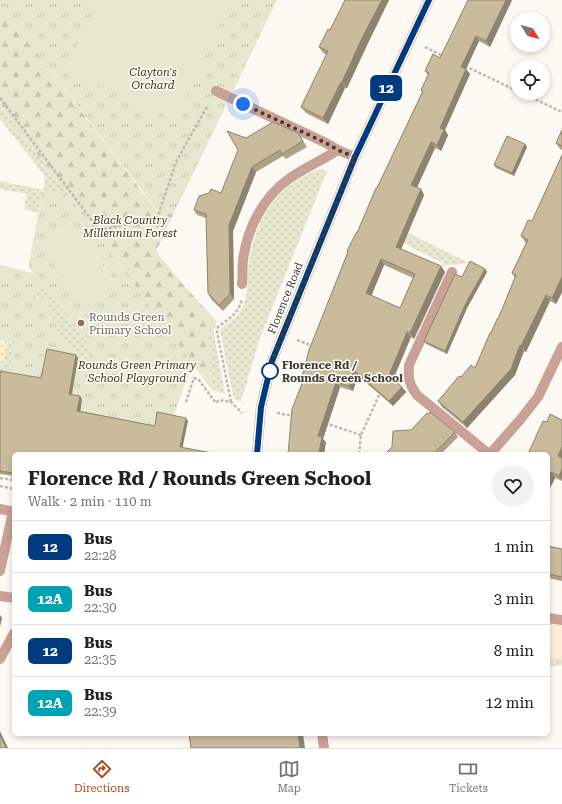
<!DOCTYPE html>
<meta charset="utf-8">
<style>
body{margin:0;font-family:"Roboto Serif",serif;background:#f2f2f2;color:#202124;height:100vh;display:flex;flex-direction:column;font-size:15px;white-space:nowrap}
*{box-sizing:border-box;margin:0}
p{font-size:13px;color:#757577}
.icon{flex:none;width:22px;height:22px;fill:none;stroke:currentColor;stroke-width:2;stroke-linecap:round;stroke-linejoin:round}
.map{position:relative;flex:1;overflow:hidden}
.sheet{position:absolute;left:12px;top:452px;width:538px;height:284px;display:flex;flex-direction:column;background:#fff;border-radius:6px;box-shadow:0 2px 6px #0003}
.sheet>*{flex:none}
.badge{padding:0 8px;border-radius:6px;font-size:14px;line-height:26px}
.needle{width:26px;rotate:127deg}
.buttons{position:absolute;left:510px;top:12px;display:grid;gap:8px}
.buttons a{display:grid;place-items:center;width:40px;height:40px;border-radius:50%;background:#fff;box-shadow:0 2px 6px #0003;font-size:20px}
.you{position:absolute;width:20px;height:20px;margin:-10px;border:3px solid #fff;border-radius:50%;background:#1a73e8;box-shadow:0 0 0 6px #1a73e833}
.map>.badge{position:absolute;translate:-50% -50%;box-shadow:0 0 0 2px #fff}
.round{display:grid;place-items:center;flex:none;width:42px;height:42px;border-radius:21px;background:#f2f2f2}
.overview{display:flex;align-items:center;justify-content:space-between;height:68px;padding:0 16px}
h1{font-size:19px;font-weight:700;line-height:30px}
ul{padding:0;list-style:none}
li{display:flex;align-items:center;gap:12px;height:52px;padding:0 16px;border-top:1px solid #e0e0e0}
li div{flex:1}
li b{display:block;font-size:15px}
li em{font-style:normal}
li .badge{min-width:44px;font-weight:700;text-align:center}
.dock{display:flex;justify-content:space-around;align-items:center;height:56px;border-top:1px solid #e0e0e0;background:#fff;font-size:11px;color:#757577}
.dock a{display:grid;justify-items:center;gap:2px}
.dock .on{color:#b04b19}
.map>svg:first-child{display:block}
.commercial{fill:#feecdb}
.grass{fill:url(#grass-dots)}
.forest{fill:url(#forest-firs)}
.sand{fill:url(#sand-dots)}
.park{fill:url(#park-tufts);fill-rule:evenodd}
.pitch{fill:#e5e7cf}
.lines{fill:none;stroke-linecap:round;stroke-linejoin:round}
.path{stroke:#bdb9b1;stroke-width:2.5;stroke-dasharray:3 2;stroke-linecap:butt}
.minor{stroke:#c9a196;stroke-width:10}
.wall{fill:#aea187;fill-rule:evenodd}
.shaded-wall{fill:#8d836e}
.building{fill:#cabb9d;stroke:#8d836e;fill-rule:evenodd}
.line-casing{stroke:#fff;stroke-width:9}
.line{stroke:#003b80;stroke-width:6}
.walk{stroke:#423c30;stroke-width:4;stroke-dasharray:0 7.2}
.education-dot{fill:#8d6e63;stroke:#fff;stroke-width:1.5}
.stop-dot{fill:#fff;stroke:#003b80;stroke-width:2}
.labels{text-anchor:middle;stroke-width:3;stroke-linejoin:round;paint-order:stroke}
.park-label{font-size:11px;font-style:italic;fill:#373708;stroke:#fff}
.street-label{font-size:11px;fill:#423c30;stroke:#fff}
.education-label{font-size:11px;fill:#785e54;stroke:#fff;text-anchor:start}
.stop-label{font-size:11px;font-weight:bold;fill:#423c30;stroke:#fff;text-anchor:start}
</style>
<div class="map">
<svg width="562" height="748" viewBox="0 0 562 748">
<defs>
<pattern id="grass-dots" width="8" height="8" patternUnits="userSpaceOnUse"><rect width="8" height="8" fill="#e5e7cf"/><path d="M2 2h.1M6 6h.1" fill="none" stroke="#c6c7b2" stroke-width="1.8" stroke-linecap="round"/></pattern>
<pattern id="forest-firs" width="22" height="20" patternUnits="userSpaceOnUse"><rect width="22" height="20" fill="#e5e7cf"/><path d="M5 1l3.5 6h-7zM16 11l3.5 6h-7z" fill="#c6c7b2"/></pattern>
<pattern id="sand-dots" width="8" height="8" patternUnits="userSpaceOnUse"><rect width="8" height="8" fill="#faf0ca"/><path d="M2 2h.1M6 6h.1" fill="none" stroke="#d8cfae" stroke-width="1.8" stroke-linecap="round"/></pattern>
<pattern id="park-tufts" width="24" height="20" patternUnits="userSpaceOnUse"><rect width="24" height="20" fill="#e5e7cf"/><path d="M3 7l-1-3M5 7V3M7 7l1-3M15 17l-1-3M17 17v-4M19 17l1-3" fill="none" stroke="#c6c7b2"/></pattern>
</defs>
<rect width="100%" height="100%" fill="#fcf9f3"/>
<!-- commercial -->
<path class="commercial" d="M548,618l14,2v39l-14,-1z"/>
<!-- grass -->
<path class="grass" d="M0,105l69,91 -26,-6 -5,23 -14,-4 3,-15 -27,-5v-8l43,9 2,-7 -1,-8 -44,-56z
M320,169l7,2 -67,167 -19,64 -6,-3 -3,-8 -12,-61c7,-9 17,-10 23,-23 6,-14 4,-31 6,-46 6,-34 21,-65 52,-83 6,-3 12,-7 19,-9z
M394,226l75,37 -27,3 1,-3 -56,-28z
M44,287l42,54 3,5v13l-10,-1 -23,-30 3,-3 -11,-13 5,-4 -10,-13 -8,6 -2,-3z
M217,322l-3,6v7l11,59 -14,-5 -2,-59z
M8,340l8,1 -8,44 -8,-2v-20h3z
M548,658l14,1v6l-14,2z"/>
<!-- forest -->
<path class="forest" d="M0,0v4l159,210 15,-1 -18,38 25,31 36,40 -8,8 2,59 -142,-193 -69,-91z"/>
<!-- sand -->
<path class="sand" d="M0,340h8l-5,23h-3z"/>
<!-- park -->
<path class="park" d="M0,0h277l-103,213 -14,1 -160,-210z
M43,190l26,6 123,167 -19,55 -16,11 -77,-15 2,-15 -74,-14 8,-43 -16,-2v-75l33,8 -4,-6v-5zM73,224l41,57 -31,23 -41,-57 11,-9 6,-7 3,1zM44,287l42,54 3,6v12l-10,-1 -23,-30 3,-2 -10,-14 5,-4 -11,-13 -8,6 -2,-3zM49,352l29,6 -3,18z"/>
<!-- pitch -->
<path class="pitch" d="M99,0h132l-56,120 -109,-51z
M73,224l41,58 -11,7 -1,6 -5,2 -3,-1 -11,8 -42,-58 12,-8 1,-6 2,-1 6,1z"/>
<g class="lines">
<!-- path -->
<path class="path" d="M425,47l18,9
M465,66l52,25
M522,93l40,19
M0,98l99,132 35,-7 22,-2 21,-61 31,-55
M297,340l16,6
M186,402l8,-24 5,2 17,23 3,-3 12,2 11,11
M231,402l-14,-70 1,-5c11,-9 20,-12 24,-28
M277,413l16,3
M325,423l36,12
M359,454l2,-19 19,-42
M0,478l14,2
M0,486l14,3"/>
<!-- minor -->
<path class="minor" d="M216,91l108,51 14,8
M452,272l-43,93c-1,14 0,19 8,30l72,59
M242,284c1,-8 0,-16 1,-24 4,-32 21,-64 47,-82 15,-10 32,-18 48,-28l17,7
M257,454l4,-47 11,-46 83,-204 74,-157
M490,454l30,-34 18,-23 24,-50
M0,509l14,3
M0,571l13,-60
M0,596l14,2
M548,618l14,2
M0,659l14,-26
M322,734l2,14"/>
</g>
<!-- wall -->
<path class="wall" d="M345,0h44l-21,43 -21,45h-2l-17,36 -22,-11 -5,-6 26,-52 -4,-2 -4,-6 11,-17z
M512,0l-22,47 -11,-6 -13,28 4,5 -25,56 3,5 -7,16 -6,-3 -18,40 4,1 3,6 -23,54 40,17 4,6 -31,67 -3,-2 -18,42 9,8 4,5 -13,14 -35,-30 -5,15 -13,-4 -17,52 3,3 -2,12h-36l14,-72 -1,-2 47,-128 -1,-1 10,-18 65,-141 -1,-2 7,-15 -3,-4 15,-13zM384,265l29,13 -13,30 -29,-12z
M562,130v20l-2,-1 -4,-6z
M298,133l9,14 -21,12 -3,-3 -27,16 -23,59 1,68 -11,12 -12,-12 -3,-6 -2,-75 -9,-3 -3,-5 27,-17 25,-55z
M525,144l2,3 -13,29 -18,-8 -2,-3z
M562,155v137l-6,12 -6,-3 -24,51 -2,-1 -9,24 -48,53 -25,-21 -4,-6 23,-24 14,-9 23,-49 17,-41 -3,-5 14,-30 -1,-1 -4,-6 11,-15z
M485,269l2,3 -20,36 -20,46 -21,-10 -2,-3 38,-64z
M76,355l2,3 -6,37 10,4 -2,12 75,15 33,-5 -174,33v22l-14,-2v-103l41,7z
M562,420v61l-7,-3 -7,14v-38l-1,-32z
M455,432l3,5 -17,17h-56z
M548,546l14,3v32l-14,-3z"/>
<!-- shaded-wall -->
<path class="shaded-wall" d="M382,0h7l-21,43 -21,45 -5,-6 21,-46z
M506,0h6l-22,47 -4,-6z
M476,36l3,5 -13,28 4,5 -25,56 3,5 -7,16 -4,-6 3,-17 21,-61z
M341,82l4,6 -17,36 -5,-6z
M431,142l4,6 -20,43 -4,-6z
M525,144l2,3 -13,29 -2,-3z
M252,167l4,5 -23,59 1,68 -4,-5 -1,-69z
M421,189l3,6 -24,57 -4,-5z
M381,259l3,6 -14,34 -4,-6z
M441,266l4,6 -31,67 -4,-6z
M485,269l2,3 -20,36 -20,46 -2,-3 20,-46z
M562,277v15l-6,12 -4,-6z
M546,295l4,6 -24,51 -5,-6z
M407,332l4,5 -18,43 -4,-5z
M520,345l4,6 -9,24 -48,53 -4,-6z
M76,355l2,3 -7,39 -2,-3z
M354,370l4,6 -5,15 -4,-5z
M336,382l4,5 -17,52 3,3 -2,12h-4l-1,-2 -1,-16z
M402,387l4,5 -13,14 -4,-5z
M80,396l2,3 -2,15 -3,-3z
M186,418l2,3 -6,29 -2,-3z
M562,447v14l-4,-5z
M562,469v11l-3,-4z
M551,472l4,6 -7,14v-14z
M0,615l2,3 -2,9z
M0,731l8,17h-2l-6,-13z
M298,734h5l2,14h-5z"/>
<!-- building -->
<path class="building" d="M345,0h37l-19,36 -21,46h-1l-18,36 -22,-11 27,-56 -9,-4 9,-18 2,1z
M468,0h38l-20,41 -10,-5 -15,31 5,2 -26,59 4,2 -7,15 -6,-3 -20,43 10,4 -25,58 45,19 -31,67 -3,-1 -18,43 13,12 -13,14 -35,-31 -5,16 -13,-4 -18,54 4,1 -3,15h1v2h-32l4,-45 11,-28 -2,-1 8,-30 39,-98 -1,-1 9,-18h1l19,-45h1l46,-97 -2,-1 8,-17 -4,-2 8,-17 7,4zM381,259l34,15 -15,34 -34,-15z
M273,122l25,11 5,8 -21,13 -2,-4 -28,17 -23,58 1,69 -11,11 -11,-12 -2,-79 -12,-4 5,-14 10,-3 2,-4 10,4 17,-43 -11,-19 19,7z
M562,130v16l-6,-3z
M507,136l18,8 -13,29 -18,-8z
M562,155v122l-10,21 -6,-3 -25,51 -1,-1 -9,24 -48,53 -25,-21 21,-25 2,1 10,-12 4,3 15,-35h1l6,-14h1l18,-44 -4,-2 16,-33 -7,-4 7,-16 4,1z
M470,261l15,8 -20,36 -20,46 -21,-10 31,-67 7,3z
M47,349l29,6 -7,39 11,2 -3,15 78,15 2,-14 29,6 -6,29 37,7h-203v19l-14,-2v-100l41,7z
M430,412l25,20 -22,22h-48l7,-7 1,-16 18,-1 16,-17 2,1z
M550,414l12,6v27l-4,9 4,2v11l-3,7 -8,-4 -3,6v-24h-20l15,-33 4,1z
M548,546l14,3v28l-14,-3z
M189,734h109l2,14h-109z
M0,735l6,13h-6z"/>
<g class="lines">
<!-- line casing -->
<g class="line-casing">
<path id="line" d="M257,454l4,-47 11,-46 83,-204 74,-157"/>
</g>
<!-- line -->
<use href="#line" class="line"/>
<!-- walk -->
<path class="walk" d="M243,104l81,38 14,8 17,7 -83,204 -4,16 2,-6"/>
</g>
<!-- markers -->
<circle class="education-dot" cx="81" cy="323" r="4"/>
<circle class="stop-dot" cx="270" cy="371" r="8"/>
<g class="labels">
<!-- park labels -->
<g class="park-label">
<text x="153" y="76">Clayton's<tspan x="153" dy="13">Orchard</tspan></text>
<text x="130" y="224">Black Country<tspan x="130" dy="13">Millennium Forest</tspan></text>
<text x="137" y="369">Rounds Green Primary<tspan x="137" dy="13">School Playground</tspan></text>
</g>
<!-- street labels -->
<g class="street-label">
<text transform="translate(285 298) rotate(-68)" y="4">Florence Road</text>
</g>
<!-- education labels -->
<g class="education-label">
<text x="89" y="321">Rounds Green<tspan x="89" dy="13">Primary School</tspan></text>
</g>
<!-- stop labels -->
<g class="stop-label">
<text x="282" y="369">Florence Rd /<tspan x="282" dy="13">Rounds Green School</tspan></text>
</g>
</g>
</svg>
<div class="buttons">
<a><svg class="needle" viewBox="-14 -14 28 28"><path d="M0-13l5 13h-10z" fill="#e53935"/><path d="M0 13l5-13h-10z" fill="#757577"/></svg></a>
<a><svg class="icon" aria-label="locate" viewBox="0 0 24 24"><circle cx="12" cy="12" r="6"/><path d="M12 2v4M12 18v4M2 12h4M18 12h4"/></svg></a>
</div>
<div class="you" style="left:243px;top:104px"></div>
<b class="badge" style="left:386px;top:88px;background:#003b80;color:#fff">12</b>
<section class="sheet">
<div class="overview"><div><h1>Florence Rd / Rounds Green School</h1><p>Walk · 2 min · 110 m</p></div><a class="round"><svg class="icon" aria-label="heart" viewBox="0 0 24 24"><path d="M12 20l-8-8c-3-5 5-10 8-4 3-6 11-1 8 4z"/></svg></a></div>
<ul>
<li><span class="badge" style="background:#003b80;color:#fff">12</span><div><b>Bus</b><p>22:28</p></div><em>1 min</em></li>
<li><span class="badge" style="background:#00a3b4;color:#fff">12A</span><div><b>Bus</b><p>22:30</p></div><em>3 min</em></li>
<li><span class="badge" style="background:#003b80;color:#fff">12</span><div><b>Bus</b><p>22:35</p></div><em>8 min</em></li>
<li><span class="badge" style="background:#00a3b4;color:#fff">12A</span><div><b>Bus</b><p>22:39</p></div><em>12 min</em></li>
</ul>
</section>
</div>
<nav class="dock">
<a class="on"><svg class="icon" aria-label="directions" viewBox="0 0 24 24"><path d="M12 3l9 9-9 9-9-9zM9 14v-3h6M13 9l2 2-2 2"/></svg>Directions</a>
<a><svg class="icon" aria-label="map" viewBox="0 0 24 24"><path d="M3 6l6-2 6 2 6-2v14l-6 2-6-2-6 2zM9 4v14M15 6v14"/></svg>Map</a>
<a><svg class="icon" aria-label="tickets" viewBox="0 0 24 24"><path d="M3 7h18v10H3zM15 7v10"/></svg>Tickets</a>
</nav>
